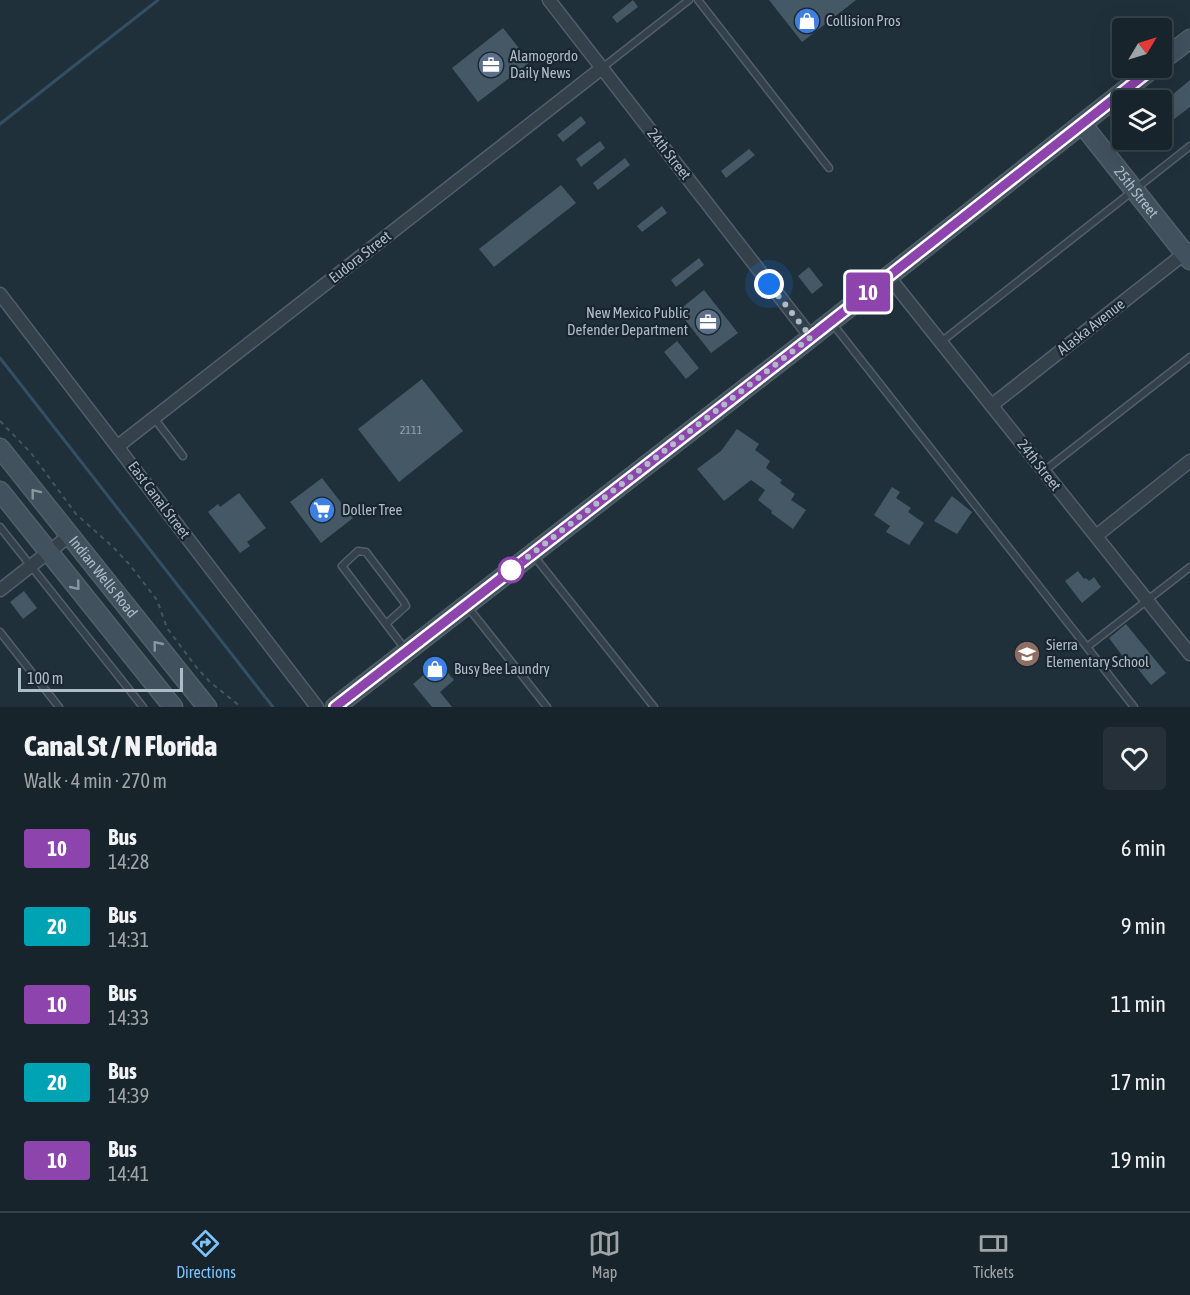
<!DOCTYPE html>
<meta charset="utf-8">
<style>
body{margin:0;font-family:"Asap Condensed",sans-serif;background:#253038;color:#f1f3f6;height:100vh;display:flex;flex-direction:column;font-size:22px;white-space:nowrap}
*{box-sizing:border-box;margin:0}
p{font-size:20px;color:#9fa4a9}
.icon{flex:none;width:33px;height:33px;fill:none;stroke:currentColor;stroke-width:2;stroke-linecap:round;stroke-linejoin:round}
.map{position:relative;height:707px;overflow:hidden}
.side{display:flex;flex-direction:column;background:#18242c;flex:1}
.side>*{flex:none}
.badge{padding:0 12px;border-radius:4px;font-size:21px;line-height:39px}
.needle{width:39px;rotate:52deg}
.buttons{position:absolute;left:1112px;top:18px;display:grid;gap:12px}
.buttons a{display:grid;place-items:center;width:60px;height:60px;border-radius:6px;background:#18242c;box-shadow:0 6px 24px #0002,0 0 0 2px #364148;font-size:30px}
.scale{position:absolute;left:18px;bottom:15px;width:165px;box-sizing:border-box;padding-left:6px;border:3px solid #aebcc7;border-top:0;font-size:16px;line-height:21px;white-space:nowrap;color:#aebcc7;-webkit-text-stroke:4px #192630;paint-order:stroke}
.you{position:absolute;width:30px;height:30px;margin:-15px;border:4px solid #fff;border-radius:50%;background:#1a73e8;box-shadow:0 0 0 9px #1a73e833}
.map>.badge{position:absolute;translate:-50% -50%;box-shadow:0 0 0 3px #fff}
.round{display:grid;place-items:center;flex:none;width:63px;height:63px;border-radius:6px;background:#253038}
.headline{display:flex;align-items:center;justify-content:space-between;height:102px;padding:0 24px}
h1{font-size:28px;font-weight:800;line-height:45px}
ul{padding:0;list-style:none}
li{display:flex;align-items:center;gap:18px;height:78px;padding:0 24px}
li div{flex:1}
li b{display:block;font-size:22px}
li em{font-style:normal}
li .badge{min-width:66px;font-weight:700;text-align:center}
.dock{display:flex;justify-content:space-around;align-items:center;height:84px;border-top:2px solid #364148;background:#18242c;font-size:16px;color:#9fa4a9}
.dock a{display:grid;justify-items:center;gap:3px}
.dock .on{color:#7cc3ff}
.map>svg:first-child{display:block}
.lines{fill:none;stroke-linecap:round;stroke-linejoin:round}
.stream{stroke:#324f64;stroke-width:3}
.building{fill:#455865}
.lane-casing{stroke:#515f69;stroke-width:9}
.street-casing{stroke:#515f69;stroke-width:15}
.secondary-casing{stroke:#515f69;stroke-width:21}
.path{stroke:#405857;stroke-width:2;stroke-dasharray:4.5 4.5;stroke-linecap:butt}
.lane{stroke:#34414b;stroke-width:6}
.street{stroke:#34414b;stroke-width:12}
.secondary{stroke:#41515e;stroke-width:18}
.oneway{stroke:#8897a2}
.line-casing{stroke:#fff;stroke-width:14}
.line{stroke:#8e44ad;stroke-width:9}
.walk{stroke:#aebcc7;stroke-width:6;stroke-dasharray:0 10.8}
.stop-dot{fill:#fff;stroke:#8e44ad;stroke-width:3}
.labels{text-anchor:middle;stroke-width:4.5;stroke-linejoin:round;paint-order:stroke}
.number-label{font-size:12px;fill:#94a3ae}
.poi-label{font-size:15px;fill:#aebcc7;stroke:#192630;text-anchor:start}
.street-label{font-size:15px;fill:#aebcc7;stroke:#192630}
</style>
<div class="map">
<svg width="1190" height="707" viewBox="0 0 1190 707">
<rect width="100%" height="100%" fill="#20303b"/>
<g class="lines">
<!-- stream -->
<path class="stream" d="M0,124l158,-124
M0,358l273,349"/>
</g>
<!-- building -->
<path class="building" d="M633,0l5,7 -21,16 -5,-6z
M769,0h87l-54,42z
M503,28l27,34 -52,40 -26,-34z
M1190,80v27l-29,22v-25z
M581,116l5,7 -23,19 -6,-7z
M600,141l5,7 -24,19 -5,-8z
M749,149l6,6 -29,23 -5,-7z
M625,158l5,7 -32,25 -5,-7z
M561,185l15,18 -82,64 -15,-18z
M662,206l5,7 -25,19 -5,-6z
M699,258l5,7 -28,22 -5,-7z
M809,267l14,18 -11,9 -14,-18z
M704,290l34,43 -27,20 -33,-42z
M677,341l22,27 -13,11 -22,-27z
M422,379l41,52 -64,51 -41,-53z
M737,429l22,15 -4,6 15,11 -4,7 16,12 -2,3 15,11 -4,6 15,10 -13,19 -22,-16 1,-2 -14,-11 7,-10 -14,-10 -27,21 -27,-32 24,-18z
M322,478l31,40 -32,25 -31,-41z
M892,487l8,5 -4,6 15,10 -3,4 16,11 -15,22 -23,-13 4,-6 -16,-11z
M239,493l27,35 -19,14 3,4 -10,7 -32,-41 10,-8 2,3z
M952,496l20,16 -15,22 -23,-13z
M1078,571l6,8 2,-1 3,3 5,-4 7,10 -19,16 -17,-22z
M24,591l13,17 -14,11 -13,-17z
M1126,624l40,49 -15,12 -21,-26 -3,3 -18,-24z
M439,662l15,18 -14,12 12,15h-20l-19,-23z"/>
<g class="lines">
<!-- lane casing -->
<g class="lane-casing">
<path id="lane" d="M698,0l131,168
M602,68l87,-68
M832,323l302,384
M941,342l249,-196
M154,418l29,38
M1044,471l146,-114
M0,527l143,180
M534,556l120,151
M467,606l80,101
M386,624l-44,-58 16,-15 8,1 38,50 2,4 -20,18 19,25
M0,632l59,75
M1087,647l103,-80"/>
</g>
<!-- street casing -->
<g class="street-casing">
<path id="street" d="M549,0l262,337
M888,276l302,378
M0,294l317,413
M992,405l197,-155
M118,446l484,-378
M1096,536l94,-75
M0,590l69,-54"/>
</g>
<!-- secondary casing -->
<g class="secondary-casing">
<g id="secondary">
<path d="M1161,61l29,-22"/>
<path id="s1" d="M1082,124l108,136"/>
<path id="s2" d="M0,448l207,259"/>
<path d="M0,491l173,216"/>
<path d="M335,707l460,-357 358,-282"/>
</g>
</g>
<!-- path -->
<path class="path" d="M0,421l31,32 45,61 37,33 16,17 28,36 10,28 30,40 13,14 31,25"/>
<!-- lane -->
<use href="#lane" class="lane"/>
<!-- street -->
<use href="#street" class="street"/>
<!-- secondary -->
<use href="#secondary" class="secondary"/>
</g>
<!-- one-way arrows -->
<defs><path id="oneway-chevron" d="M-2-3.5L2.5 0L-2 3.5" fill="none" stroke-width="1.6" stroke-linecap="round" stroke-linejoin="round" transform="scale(1.5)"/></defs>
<g class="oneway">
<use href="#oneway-chevron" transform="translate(35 493) rotate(-128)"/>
<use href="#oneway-chevron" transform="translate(76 586) rotate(51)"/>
<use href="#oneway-chevron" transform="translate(157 645) rotate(-129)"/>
</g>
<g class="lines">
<!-- line casing -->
<g class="line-casing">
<path id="line" d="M335,707l460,-357 358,-282"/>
</g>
<!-- line -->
<use href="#line" class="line"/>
<!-- walk -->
<path class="walk" d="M511,570l300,-233 -42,-53"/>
</g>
<!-- icons -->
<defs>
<g id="shop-disc" transform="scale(1.35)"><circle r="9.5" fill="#3f7fe0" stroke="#192630"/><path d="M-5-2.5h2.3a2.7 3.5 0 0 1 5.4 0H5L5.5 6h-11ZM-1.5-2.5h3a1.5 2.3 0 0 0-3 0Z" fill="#fff"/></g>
<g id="office-disc" transform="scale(1.35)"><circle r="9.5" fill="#5c6f8a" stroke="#192630"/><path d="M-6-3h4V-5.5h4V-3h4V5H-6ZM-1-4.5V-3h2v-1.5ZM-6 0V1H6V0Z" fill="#fff"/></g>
<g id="supermarket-disc" transform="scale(1.35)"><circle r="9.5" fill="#3f7fe0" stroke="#192630"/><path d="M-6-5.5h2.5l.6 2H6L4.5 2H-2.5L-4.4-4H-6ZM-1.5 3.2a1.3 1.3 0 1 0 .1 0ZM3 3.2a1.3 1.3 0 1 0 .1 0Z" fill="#fff"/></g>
<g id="school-disc" transform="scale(1.35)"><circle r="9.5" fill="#8d6e63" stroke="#192630"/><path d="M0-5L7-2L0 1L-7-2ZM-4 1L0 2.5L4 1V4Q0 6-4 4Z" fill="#fff"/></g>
</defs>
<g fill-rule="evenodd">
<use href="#shop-disc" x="807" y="21"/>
<use href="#office-disc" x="491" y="65"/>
<use href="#office-disc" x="708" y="322"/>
<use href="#supermarket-disc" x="322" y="510"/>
<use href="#school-disc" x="1027" y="654"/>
<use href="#shop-disc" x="435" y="669"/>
</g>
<!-- markers -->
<circle class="stop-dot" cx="511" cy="570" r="12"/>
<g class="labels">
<!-- number labels -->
<g class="number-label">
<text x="411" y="434">2111</text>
</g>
<!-- poi labels -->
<g class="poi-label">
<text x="826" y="26">Collision Pros</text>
<text x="510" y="61">Alamogordo<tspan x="510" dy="17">Daily News</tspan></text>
<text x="688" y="318" text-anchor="end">New Mexico Public<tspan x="688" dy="17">Defender Department</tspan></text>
<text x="342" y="515">Doller Tree</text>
<text x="1046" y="650">Sierra<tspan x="1046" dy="17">Elementary School</tspan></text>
<text x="454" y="674">Busy Bee Laundry</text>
</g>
<!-- street labels -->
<g class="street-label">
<text transform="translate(669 154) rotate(52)" y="5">24th Street</text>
<text dy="5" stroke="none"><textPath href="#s1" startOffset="87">25th Street</textPath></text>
<text transform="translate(360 257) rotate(-38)" y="5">Eudora Street</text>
<text transform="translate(1091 327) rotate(-38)" y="5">Alaska Avenue</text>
<text transform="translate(1039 465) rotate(52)" y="5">24th Street</text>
<text transform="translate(159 500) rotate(53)" y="5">East Canal Street</text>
<text dy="5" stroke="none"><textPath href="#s2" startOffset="165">Indian Wells Road</textPath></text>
</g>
</g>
</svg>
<div class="buttons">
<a><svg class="needle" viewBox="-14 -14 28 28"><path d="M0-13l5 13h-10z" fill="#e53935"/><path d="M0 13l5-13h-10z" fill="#9fa4a9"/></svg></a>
<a><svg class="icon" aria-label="layers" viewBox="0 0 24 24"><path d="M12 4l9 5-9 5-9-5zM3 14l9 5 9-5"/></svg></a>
</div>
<div class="scale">100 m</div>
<div class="you" style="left:769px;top:284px"></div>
<b class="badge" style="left:868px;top:292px;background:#8e44ad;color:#fff">10</b>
</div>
<section class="side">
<div class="headline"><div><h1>Canal St / N Florida</h1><p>Walk · 4 min · 270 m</p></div><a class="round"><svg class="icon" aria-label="heart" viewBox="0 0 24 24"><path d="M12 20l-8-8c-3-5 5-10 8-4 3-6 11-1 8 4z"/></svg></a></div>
<ul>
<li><span class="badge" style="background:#8e44ad;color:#fff">10</span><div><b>Bus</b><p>14:28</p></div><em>6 min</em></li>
<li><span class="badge" style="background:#00a3b4;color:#fff">20</span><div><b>Bus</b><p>14:31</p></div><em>9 min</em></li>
<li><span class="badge" style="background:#8e44ad;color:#fff">10</span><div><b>Bus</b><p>14:33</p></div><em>11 min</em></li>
<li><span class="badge" style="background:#00a3b4;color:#fff">20</span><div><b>Bus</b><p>14:39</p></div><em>17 min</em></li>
<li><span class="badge" style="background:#8e44ad;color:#fff">10</span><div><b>Bus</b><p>14:41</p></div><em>19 min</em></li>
</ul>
</section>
<nav class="dock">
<a class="on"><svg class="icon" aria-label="directions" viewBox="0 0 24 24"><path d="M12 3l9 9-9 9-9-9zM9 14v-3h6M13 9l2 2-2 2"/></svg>Directions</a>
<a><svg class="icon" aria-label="map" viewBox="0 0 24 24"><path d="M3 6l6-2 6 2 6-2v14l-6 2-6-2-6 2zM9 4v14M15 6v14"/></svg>Map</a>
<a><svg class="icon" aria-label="tickets" viewBox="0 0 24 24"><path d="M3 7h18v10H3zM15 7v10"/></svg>Tickets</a>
</nav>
